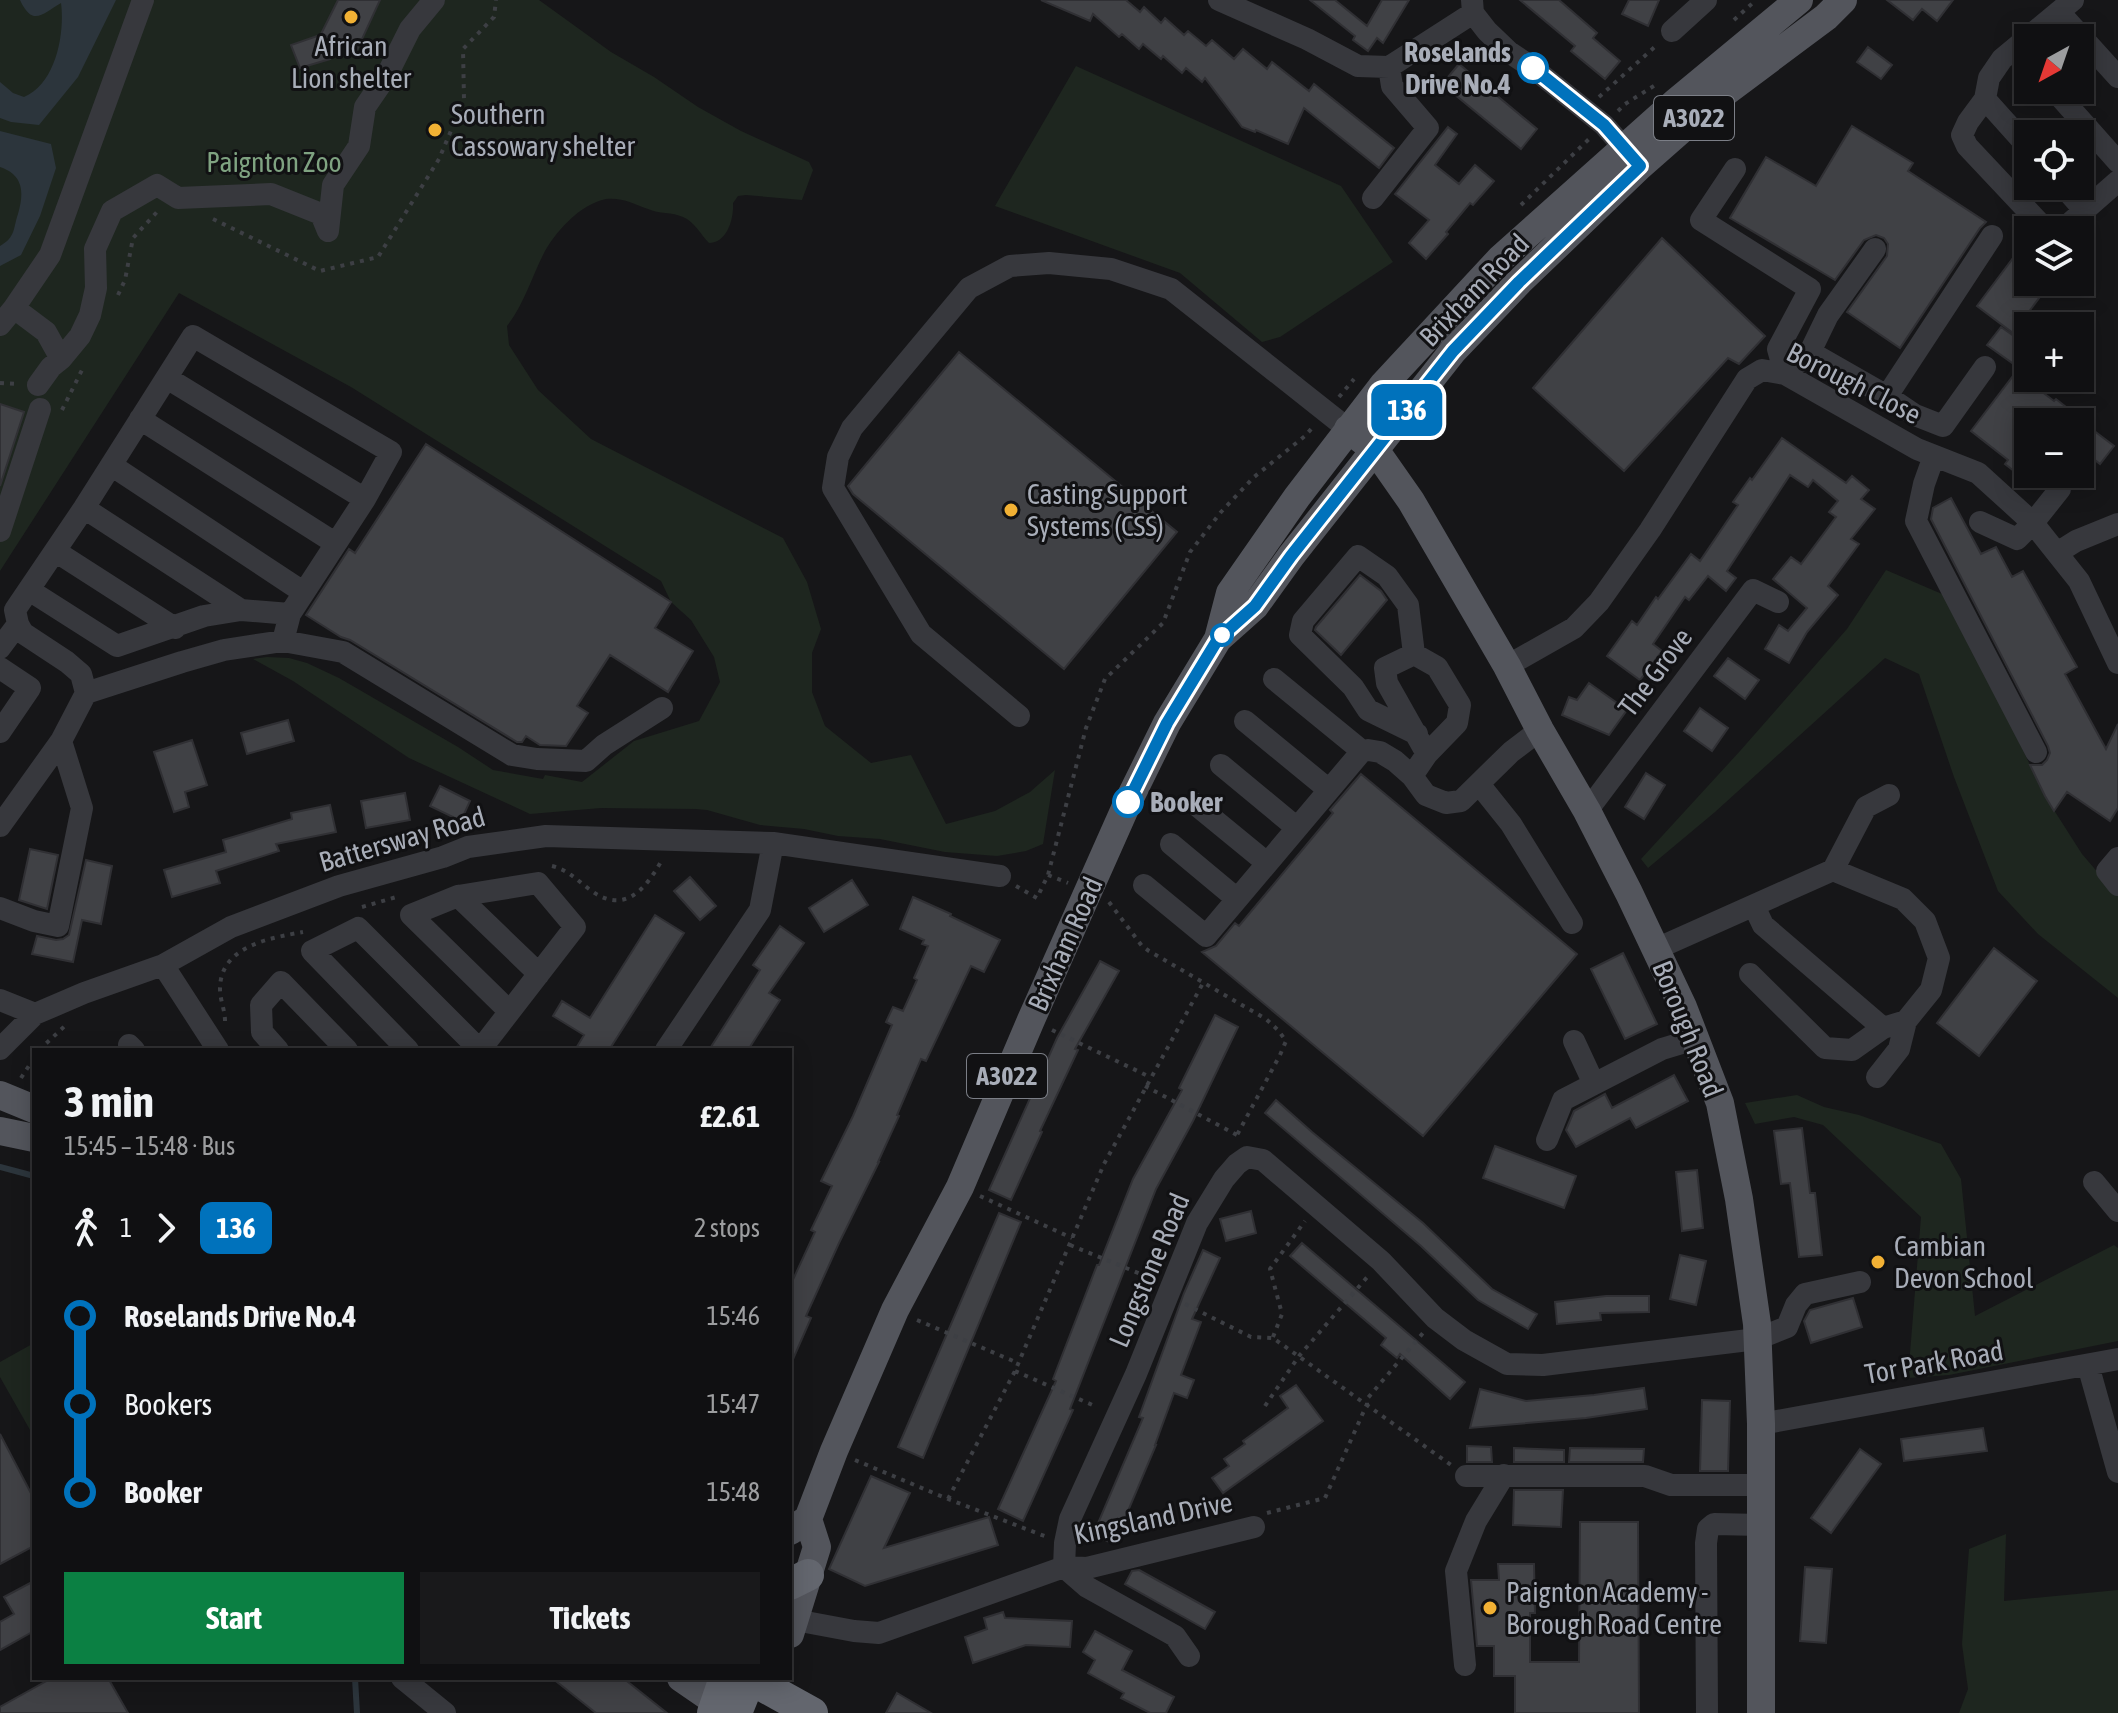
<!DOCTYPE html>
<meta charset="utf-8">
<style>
body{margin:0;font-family:"Asap Condensed",sans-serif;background:#19191b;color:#f1f3f6;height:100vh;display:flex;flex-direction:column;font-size:30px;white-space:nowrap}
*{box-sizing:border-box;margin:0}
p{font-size:26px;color:#9c9d9f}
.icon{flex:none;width:44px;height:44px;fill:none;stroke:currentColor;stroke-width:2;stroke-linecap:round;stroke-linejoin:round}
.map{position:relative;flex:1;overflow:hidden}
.details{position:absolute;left:32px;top:1048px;width:760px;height:632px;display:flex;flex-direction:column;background:#101012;border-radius:0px;box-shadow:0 4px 20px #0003,0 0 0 2px #303032}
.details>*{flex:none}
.badge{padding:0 16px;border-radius:12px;font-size:28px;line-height:52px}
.needle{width:52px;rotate:220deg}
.buttons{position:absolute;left:2014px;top:24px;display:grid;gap:16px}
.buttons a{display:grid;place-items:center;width:80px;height:80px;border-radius:0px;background:#101012;box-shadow:0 4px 20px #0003,0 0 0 2px #303032;font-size:40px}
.map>.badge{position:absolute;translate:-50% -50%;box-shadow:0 0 0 4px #fff}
.legs{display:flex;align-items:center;gap:12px;height:88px;padding:0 32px;font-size:26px}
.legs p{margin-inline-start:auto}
.summary{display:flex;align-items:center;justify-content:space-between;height:136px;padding:0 32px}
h1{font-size:44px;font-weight:700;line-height:60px}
.button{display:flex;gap:16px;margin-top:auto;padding:16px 32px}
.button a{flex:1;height:92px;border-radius:0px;background:#0b8043;color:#fff;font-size:32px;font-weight:700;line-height:92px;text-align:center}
.button a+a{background:#19191b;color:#f1f3f6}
ul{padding:0 32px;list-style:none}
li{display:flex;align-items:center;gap:28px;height:88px;font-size:30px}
li i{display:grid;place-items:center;width:12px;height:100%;margin:0 10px;background:currentColor}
li i::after{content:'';width:20px;height:20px;margin:-10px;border:6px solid;border-radius:50%;background:#101012}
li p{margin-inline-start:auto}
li:first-child i{background:linear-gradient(#0000 50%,currentColor 0)}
li:last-child i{background:linear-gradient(currentColor 50%,#0000 0)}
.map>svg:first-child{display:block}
.green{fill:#1e261f}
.water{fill:#2c353c}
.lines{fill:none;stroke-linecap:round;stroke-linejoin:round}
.stream{stroke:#2c353c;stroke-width:6}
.building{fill:#404145;stroke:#303034;stroke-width:2}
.path{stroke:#3d3f44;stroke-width:4;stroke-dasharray:4 6;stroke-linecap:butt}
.minor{stroke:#37383d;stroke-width:22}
.major{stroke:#53555c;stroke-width:28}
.highway{stroke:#63666e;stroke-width:32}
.line-1-casing{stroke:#fff;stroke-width:18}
.line-1{stroke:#0072bc;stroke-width:12}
.poi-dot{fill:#f2b134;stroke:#111113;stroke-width:3}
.stop-1-dot{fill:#fff;stroke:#0072bc;stroke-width:4}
.labels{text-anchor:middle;stroke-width:6;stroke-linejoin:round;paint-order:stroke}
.shield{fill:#111113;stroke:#7b7e86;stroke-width:2}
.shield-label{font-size:26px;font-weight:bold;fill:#a8adb8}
.poi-label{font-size:28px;fill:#a8adb8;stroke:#111113;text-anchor:start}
.stop-label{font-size:28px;font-weight:bold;fill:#a8adb8;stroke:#111113;text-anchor:end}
.park-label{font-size:28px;fill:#7fa381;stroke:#111113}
.street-label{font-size:28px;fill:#a8adb8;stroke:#111113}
</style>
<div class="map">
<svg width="2118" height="1713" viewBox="0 0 2118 1713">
<rect width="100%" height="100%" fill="#161618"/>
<!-- green -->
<path class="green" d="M0,0h539l72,52 43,25 44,30 43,24 68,31 4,8 -11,30 -56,-5 -8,1 -5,7c1,16 -6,40 -24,40 -8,-8 -15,-22 -26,-26 -11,-5 -24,-3 -35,-8 -13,-5 -27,-12 -42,-10 -26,5 -52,34 -63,56 -12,24 -19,49 -36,71l2,19 29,45 53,49 192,99 24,44 14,47 -9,24v39l13,34 46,37 40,-8 35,69 49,-13 35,-19 25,-22 -12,74 -17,7 -29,5 -52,-4 -65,-13 -42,-3 -34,-7 -44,-4 -53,-15 -11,-1 -95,-1 -71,6 -121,-56 -116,-77 -40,-22 14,-2 22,1 18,5 32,15 119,69 35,23 50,9 2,-4 37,7 52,-41 65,-20 21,-39 -6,-25 -23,-37 -20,-18 -10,-21 -310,-194 -172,-94 -179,278z
M1076,66l265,120 52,76 -113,75 -18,5 -82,-69 -185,-67z
M1886,570l63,27 96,199 37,58 36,42v102l-80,-64 -40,-43 -44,-114 -35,-103 -34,-16 -170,154 -67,56 -7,-9 99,-108 107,-122z
M1797,1095l27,12 35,8 82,29 20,35 14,137 139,-71 4,3v93l-169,34 -41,3 13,-161 -98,-92 -29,-8 -39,7 -10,-21z
M34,1343v94l-34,-60v-15z
M2006,1534l-2,67 114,-11v123h-159l9,-24 -6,-45 7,-95z"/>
<!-- water -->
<path class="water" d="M20,0h96l-38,77 -39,48 -28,-3 -11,-4v-36l13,11 11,4c32,-13 41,-64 37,-94 -18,10 -28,25 -41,-3z
M0,131l51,13 5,24 -16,48 -19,39 -21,11v-20c16,-9 13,-18 18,-32 6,-21 6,-39 -18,-47z"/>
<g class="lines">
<!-- stream -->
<path class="stream" d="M0,1167l34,9
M355,1678l2,35"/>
</g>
<!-- building -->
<path class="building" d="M338,0h42l-23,50 -36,-16z
M1041,0h85l14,12 4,-5 17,16 4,-5 19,17 4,-4 18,15 6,-6 22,19 9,-10 24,20 5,-7 37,29 5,-7 80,64 -15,20 -75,-60 -16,36 -32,-14 -1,2 -13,-5 -37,-49 -3,4 -16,-14 -4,5 -19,-17 -2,3 -18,-15 -4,5 -17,-15 -3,3 -26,-23 -3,7z
M1310,0h25l32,26 15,-26h27l-26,43 -6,-5 -9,13 -15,-11 2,-4z
M1520,0h39l38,33 -4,5 27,23 -15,18 -34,-28 4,-5z
M1629,0h30l-11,26 -26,-12z
M1887,0h66l-16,21 -15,-12 -9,11z
M320,35l10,24 -30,9 -9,-23z
M1868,47l24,18 -11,14 -24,-17z
M1459,64l78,65 -16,20 -79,-65z
M1852,126l61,37 -5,8 78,51 -6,6 -80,120 -53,-36 40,-56 1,-12 -4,-6 -8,-3 -12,5 -29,40 -105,-62 36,-61 50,29z
M1448,127l9,7 -22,31 24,19 16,-19 19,16 -21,24 -3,-2 -24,29 2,2 -22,25 -17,-16 20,-23 -34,-26z
M1662,238l103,98 -26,28 -11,-6 -104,113 -91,-83z
M2028,238v44h23l-38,51 -36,-27z
M2001,327l27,19 -13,19 -28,-20z
M959,352l218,180 -113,137 -211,-175 -5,-8z
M2016,372l38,29 2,-2 29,23h-57v60l-23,-18 3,-4 -37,-29z
M0,404l24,8 -24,74z
M2093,430l21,16 -14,18 -20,-16z
M1782,438l64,45 6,-7 17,14 -8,9 14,10 -24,30 8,5 -31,42 10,9 -31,37 -18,31 -24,-14 14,-24 9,6 19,-23 -34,-29 18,-22 10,7 35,-47 -7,-5 9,-11 -25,-21 -5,7 -18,-12 -63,96 9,7 -10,13 -18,-15 -19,24 -4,-3 -32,47 9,7 -22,29 -33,-24 25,-35 5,4 19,-28 2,2 33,-45 9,7 38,-56 -5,-3 17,-24 2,2z
M426,444l245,158 -16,26 38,23 -25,41 -58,-37 -33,51 11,7 -22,33 -26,-1 -14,-9 -4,6h-5l-167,-102 -9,-3 -35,-22 43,-66 6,4z
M1951,498l30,56 15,-7 16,30 11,-6 54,96 -12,7 41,75 12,-25v84l-8,13 -43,-29 -13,19 -9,-15 -15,-31h12l5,-5 3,-7 -2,-7 -117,-227 2,-11z
M1360,575l21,16 6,9 -46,55 -26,-25 1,-3z
M1728,658l31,22 -14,19 -31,-23z
M1589,683l38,27 -18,25 -47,-20 7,-18 8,3z
M1700,708l28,20 -16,23 -28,-20z
M288,720l6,21 -47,13 -6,-21z
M192,740l15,45 -22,7 4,15 -15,5 -20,-60z
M1646,773l19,12 -21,34 -19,-12z
M1361,774l216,180 -154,182 -221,-184 14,-6 19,-23 4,3 94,-113 -3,-3z
M440,786l30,15 -9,20 -31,-15z
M405,793l5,27 -44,8 -5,-27z
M330,805l6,27 -60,12 3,7 -63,20 4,12 -48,14 -8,-27 62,-18 -3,-12 69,-21 -1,-6z
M30,849l28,6 -11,54 -28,-9z
M86,860l26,6 -11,58 -19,-4 -9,42 -41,-8 5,-18 19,4 7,-1 6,-4z
M690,877l26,29 -16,14 -26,-29z
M852,880l16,25 -44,27 -15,-24z
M913,897l38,17 -1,2 50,24 -16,32 -13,-6 -45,95 -5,-2 -24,56 2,1 -21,46h1l-40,81 -33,73 5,2 -21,48v-80l25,-54 -4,-2 21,-44 -11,-5 32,-65 39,-91 -6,-3 7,-15 10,4 14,-31 -3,-2 14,-32 -6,-2 2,-4 -24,-11z
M655,915l29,18 -75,117h-34l9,-15 -31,-19 9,-15 28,17z
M780,926l24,17 -35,50 11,7 -32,50h-39l51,-80 -7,-5z
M1994,948l43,33 -58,75 -42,-33z
M1623,953l34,71 -32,15 -34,-70z
M1100,961l19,10 -44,78 3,1 -38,81 2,1 -31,68 -22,-10 68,-152z
M1215,1015l23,12 -45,94 -37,68 -86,220 3,1 -50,111 -25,-12 58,-128 -3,-2 44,-114h2l34,-86 49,-89 -3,-2z
M1674,1075l14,26 -52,27 -6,-10 -54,29 -10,-17 8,-19 31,-17 7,14z
M1276,1100l36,32 111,91 69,66 45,25 -9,15 -50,-29 -57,-54 -156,-133z
M1802,1128l8,65h5l7,62 -23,2 -9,-74 -9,1 -7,-53z
M1495,1146l81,30 -12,32 -81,-30z
M1697,1170l6,58 -21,3 -6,-59z
M1251,1211l5,22 -30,8 -6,-22z
M999,1213l22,9 -98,236 -25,-11z
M1302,1243l163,139 -15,17 -50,-45 -3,4 -16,-13 5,-7 -96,-82z
M1203,1250l17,8 -28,61 9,3 -20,53 13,5 -7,18 -13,-5 -19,52h1l-42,99 -21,-9 50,-117 -4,-1 45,-124z
M1680,1255l26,6 -10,44 -26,-6z
M1606,1296h43v16l-49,1 1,7 -44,4 -2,-22z
M1853,1298l9,29 -51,16 -7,-22 6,-11z
M1296,1385l27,36 -100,72 -11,-15 17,-12 -5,-7 21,-15 -2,-3 45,-33 -8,-12z
M1644,1388l3,21 -61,9 -116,10 10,-39 46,12 68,-6z
M1702,1400l28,1 -2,70h-28z
M1983,1428l4,23 -83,10 -3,-22z
M0,1434l34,65v47l-34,18z
M1467,1446l24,1 1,15h-25z
M1514,1448l50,2v12h-50z
M1570,1448l74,1 -1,13h-74z
M1860,1449l21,15 -50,69 -20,-15z
M871,1476l39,17 -26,55 105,-31 9,28 -133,41 -36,-17z
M1514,1490h49l-2,37 -48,-2z
M1580,1522h58l1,191h-124v-37h-21v-30h-17l-6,-66h28l-1,-16h36l1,49h-5v49h49z
M1805,1567l27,2 -6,74 -26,-2z
M1139,1570l76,42 -10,17 -80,-45 7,-13z
M34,1581v50l-34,19v-28l14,-8 -10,-17z
M1003,1612l2,6 67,3 -2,26 -44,-2 -53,18 -8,-26 22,-8 -3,-11z
M1095,1631l37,20 -10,19 52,27 -8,16h-16l-29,-15 3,-5 -36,-20 7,-13 -12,-8z
M52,1678h56l20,35h-128v-6z
M552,1678h71l44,35h-71z
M897,1693l34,20h-45z"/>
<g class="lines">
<!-- path -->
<path class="path" d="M1734,20l22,-20
M1599,97l59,-53
M1618,111l7,-7 32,-20
M1521,205l68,-66
M213,219l107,52 58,-14 61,-98 25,-59 -1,-51 31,-32 2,-17
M118,295l7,-15 8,-42 24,-26
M0,383l18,1
M1339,397l15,-18
M62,410l21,-42
M552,866c16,4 25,14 37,23 35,27 56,1 73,-29
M1048,875l20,8
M1016,886l21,12 11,-23 38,-147 19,-49 58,-56 27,-71 31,-40 33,-35 51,-41 7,-8
M1109,902l33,44 7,5 117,68 12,11 8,11 -6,14 -43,80 1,4
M362,907l38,-11
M225,1021c0,-11 -5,-21 -5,-32 0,-43 50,-51 83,-57
M1052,1030l98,47
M39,1050l28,-26
M21,1078l13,-20
M1145,1086l92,49
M980,1196l92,42
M1070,1245l83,34
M1185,1304l66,33 22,1 178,127
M917,1320l101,43
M1273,1337l9,-23 -12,-45 35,-48
M1015,1371l82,36
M1265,1406l34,-50 70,-81
M855,1460l93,39 99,38
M948,1499l67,-128 89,-207 99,-181
M1267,1513l58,-15 42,-94v-5l56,-66"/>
<!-- minor -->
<path class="minor" d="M1219,0l88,39 51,27 31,1 84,-54
M1472,0l1,13 14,18 22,21 24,16 71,57 30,34
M2059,12l59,65
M1672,31l34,-31
M2054,90l64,72
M1985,99l43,48
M1735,169l-34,51 109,69 -32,60 7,25 25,-22
M2063,186l21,24
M1373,198l55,-70 -36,-42 -3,-19
M2055,230l-10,-1 -78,-83 -5,-11 6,-13 17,-23 4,-21 13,-19 71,-59
M2062,230l56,-49
M1875,249l-47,66 -18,37 77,44
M14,308l36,-53 93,-255
M0,325l14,-17 32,24 15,27
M1985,367l-42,59 -28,-11 -28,-19 105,-160
M167,378l198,121
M38,385l13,-18 10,-8 19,-23 10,-21 6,-27 -1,-39 17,-38 45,-26 21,13 93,-4 50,20 7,17 5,-46 26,-39 6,-39 22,-32 23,-46 24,-29
M140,419l195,124
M1934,456l-10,28 -8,37 120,231
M111,465l192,127
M84,508l157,102
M1980,522l37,17 16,-16 27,-34 -1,-15
M0,531l40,-122
M55,551l120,77
M2057,553l19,-12 42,-17
M29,590l88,56 87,-30 37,-6 49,4
M0,648l18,-24
M1414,654l-6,-49 -21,-29 -29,-20 -55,65 -3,14 53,52 15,23 49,24
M1507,666l67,-38 25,-26 51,-72 97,-151 15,-9 23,4 132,75 61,24 55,50 46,58 39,82
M0,668l30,20 -30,44
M1274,679l88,72
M86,693l-5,-19 -14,-12 -44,-29 -5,-9 -3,-14 69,-102 109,-172 198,116 -26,47 -75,115 -7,27
M86,693l96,-31 42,-12 59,-9 60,11 169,103 25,4 49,2 18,-16 58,-37
M1019,716l-98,-82 -88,-146 5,-31 14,-29 117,-140 41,-22 39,-3 62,6 60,20 177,140
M1245,721l84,69
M1221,765l76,63
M1412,776l15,-22 30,-31 3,-18 -23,-38 -23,-13 -29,14 2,15 40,71
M1479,784l32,40 61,99
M1195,804l72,59
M1587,811l166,-221 25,12
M0,826l61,-85 25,-48
M1171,844l66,55
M2118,858l-11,13 11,14
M1144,885l62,51 156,-185 6,-1 12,2 15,9 17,15 14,19 20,8 15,-2 50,-49 29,-22
M458,896l80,-13 37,44 -95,123
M1754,906l9,19 120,103 23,-7 25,-31 8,-32 -14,-37 -22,-22 -70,-29
M0,908l34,13 24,5 24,-118 -21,-67
M1656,949l177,-79 33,-63 23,-12
M163,965l55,85
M1750,974l75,74 27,2 31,-22
M0,1000l35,14
M509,1011l-98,-96 47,-19 81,78
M1574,1041l20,43
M129,1045l5,5
M0,1049l35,-35 49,-21 79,-28 68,-38 108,-41 104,-29 25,-10 78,-11 227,7 227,33
M278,1050l-16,-18 -1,-27 20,-23 66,68
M408,1050l-96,-99 46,-23 122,122
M666,1050l94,-140 13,-67
M1877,1077l22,-28 7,-28
M1547,1140l16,-40 99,-51 33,-10
M2094,1182l24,29
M2088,1365l30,107
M1761,1424l357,-65
M1466,1476h179l26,9h90
M1064,1567l23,1 167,-41
M1064,1567l23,20 88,49 14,20
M795,1620l59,11 25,2 185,-66 1,-24 5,-24 66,-145 61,-151 27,-44 13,-15 10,-7 16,3 21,18 97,83 54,57 29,22 43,24 36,1 214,-26 30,-12 9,-22 9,-11 55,-12
M1465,1665l-9,-94 20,-50 28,-46
M402,1678l43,35
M1707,1713l-1,-170 2,-14 6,-5 47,1"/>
<!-- major -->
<path class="major" d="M1348,429l28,22 35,50 96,165 33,64 47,81 42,82 54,114 37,96 19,96 18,125 4,100v289
M1218,639l37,-33 36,-50 162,-205 66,-69 121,-116 75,-66 111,-83 17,-17
M0,1095l34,14
M0,1131l34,7
M790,1531l18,-12 26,-68 61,-141 65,-123 71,-167 96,-216 40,-81 51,-84 12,-46 67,-96 86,-112 117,-126 177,-158 122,-101
M790,1634l27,-87 -9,-28
M681,1678l35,24"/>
<!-- highway -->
<path class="highway" d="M790,1584l18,-9
M749,1678l63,35
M713,1713l12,-35
M736,1713l14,-35"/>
</g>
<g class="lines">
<!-- line-1 casing -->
<g class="line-1-casing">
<path id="line-1" d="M1128,802l39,-79 51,-84 37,-33 36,-50 162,-205 66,-69 121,-116 -36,-41 -71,-57"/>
</g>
<!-- line-1 -->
<use href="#line-1" class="line-1"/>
</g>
<!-- markers -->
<g class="poi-dot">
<circle cx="351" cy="17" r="8"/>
<circle cx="435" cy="130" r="8"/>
<circle cx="1011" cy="510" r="8"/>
<circle cx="1878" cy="1262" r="8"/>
<circle cx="1490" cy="1608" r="8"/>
</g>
<g class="stop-1-dot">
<circle cx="1533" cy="68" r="14"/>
<circle cx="1222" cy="635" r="10"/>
<circle cx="1128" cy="802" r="14"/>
</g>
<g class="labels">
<!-- shield labels -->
<g class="shield">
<rect x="1654" y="96" width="80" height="44" rx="6"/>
<rect x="967" y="1054" width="80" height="44" rx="6"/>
</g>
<g class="shield-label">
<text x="1694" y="127">A3022</text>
<text x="1007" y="1085">A3022</text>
</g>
<!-- poi labels -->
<g class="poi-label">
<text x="351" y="56" text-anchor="middle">African<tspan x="351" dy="32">Lion shelter</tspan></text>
<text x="451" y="124">Southern<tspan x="451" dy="32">Cassowary shelter</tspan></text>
<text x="1027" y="504">Casting Support<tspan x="1027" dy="32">Systems (CSS)</tspan></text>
<text x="1894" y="1256">Cambian<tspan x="1894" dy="32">Devon School</tspan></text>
<text x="1506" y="1602">Paignton Academy -<tspan x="1506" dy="32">Borough Road Centre</tspan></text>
</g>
<!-- stop labels -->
<g class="stop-label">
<text x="1511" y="62">Roselands<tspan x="1511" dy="32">Drive No.4</tspan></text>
<text x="1150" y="812" text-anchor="start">Booker</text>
</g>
<!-- park labels -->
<g class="park-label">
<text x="274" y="172">Paignton Zoo</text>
</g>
<!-- street labels -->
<g class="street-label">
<text transform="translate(1474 290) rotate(-46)" y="10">Brixham Road</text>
<text transform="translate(1854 383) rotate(27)" y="10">Borough Close</text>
<text transform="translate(1655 672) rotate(-53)" y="10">The Grove</text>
<text transform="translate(402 839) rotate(-16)" y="10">Battersway Road</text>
<text transform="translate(1065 944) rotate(-66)" y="10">Brixham Road</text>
<text transform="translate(1688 1029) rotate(68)" y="10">Borough Road</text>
<text transform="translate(1149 1270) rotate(-67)" y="10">Longstone Road</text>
<text transform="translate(1934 1362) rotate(-10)" y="10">Tor Park Road</text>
<text transform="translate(1153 1518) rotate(-12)" y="10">Kingsland Drive</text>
</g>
</g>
</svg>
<div class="buttons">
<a><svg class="needle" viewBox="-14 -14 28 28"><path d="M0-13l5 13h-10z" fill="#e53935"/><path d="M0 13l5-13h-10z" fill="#9c9d9f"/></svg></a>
<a><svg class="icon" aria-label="locate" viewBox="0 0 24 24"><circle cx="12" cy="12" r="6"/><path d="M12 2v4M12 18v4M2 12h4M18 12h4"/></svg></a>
<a><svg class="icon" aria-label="layers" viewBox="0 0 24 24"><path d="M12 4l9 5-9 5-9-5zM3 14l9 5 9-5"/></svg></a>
<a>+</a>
<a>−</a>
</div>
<b class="badge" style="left:1407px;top:410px;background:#0072bc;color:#fff">136</b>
<section class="details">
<div class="summary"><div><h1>3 min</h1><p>15:45 – 15:48 · Bus</p></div><b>£2.61</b></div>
<div class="legs"><svg class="icon" aria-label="walk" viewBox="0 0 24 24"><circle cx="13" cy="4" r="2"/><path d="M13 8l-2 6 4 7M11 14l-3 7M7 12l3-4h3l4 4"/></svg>1<svg class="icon" aria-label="forward" viewBox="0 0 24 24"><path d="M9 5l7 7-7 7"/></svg><b class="badge" style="background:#0072bc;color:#fff">136</b><p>2 stops</p></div>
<ul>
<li><i style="color:#0072bc"></i><b>Roselands Drive No.4</b><p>15:46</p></li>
<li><i style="color:#0072bc"></i><span>Bookers</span><p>15:47</p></li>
<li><i style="color:#0072bc"></i><b>Booker</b><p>15:48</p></li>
</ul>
<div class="button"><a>Start</a><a>Tickets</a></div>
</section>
</div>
